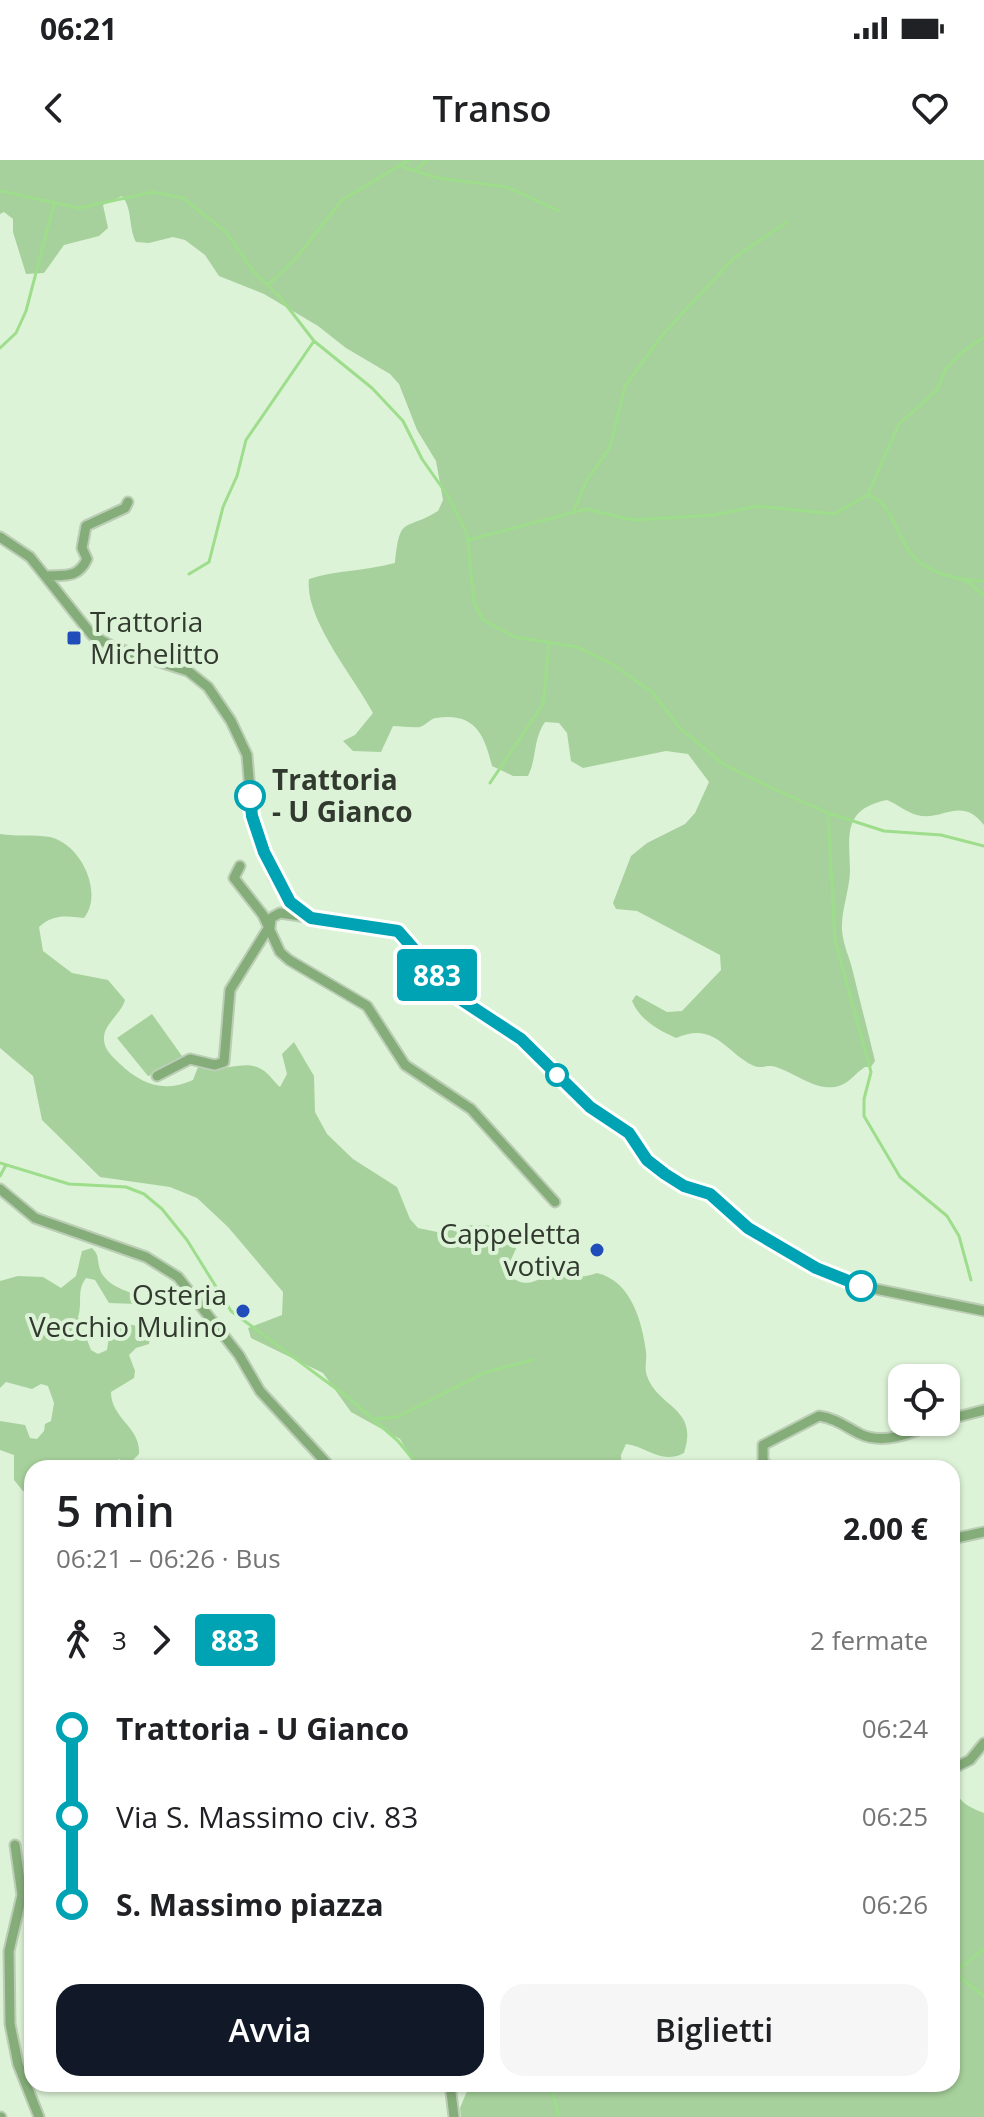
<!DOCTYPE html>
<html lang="it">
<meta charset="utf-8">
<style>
body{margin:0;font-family:"Open Sans",sans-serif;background:#f6f6f6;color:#202124;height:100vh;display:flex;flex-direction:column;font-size:30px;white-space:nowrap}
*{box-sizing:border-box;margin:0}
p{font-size:26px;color:#757577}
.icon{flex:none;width:44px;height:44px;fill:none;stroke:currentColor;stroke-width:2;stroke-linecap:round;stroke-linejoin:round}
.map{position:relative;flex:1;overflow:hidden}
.side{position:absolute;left:24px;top:1300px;width:936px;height:632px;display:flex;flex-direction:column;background:#fff;border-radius:24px;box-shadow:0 2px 6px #0004}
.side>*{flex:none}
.badge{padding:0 16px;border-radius:6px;font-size:28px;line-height:52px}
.controls{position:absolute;left:888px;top:1204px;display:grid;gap:16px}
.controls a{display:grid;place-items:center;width:72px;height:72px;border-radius:16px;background:#fff;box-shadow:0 2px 6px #0004;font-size:40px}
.map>.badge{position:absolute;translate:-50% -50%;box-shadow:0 0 0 4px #fff}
.legs{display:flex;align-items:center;gap:12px;height:88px;padding:0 32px;font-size:26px}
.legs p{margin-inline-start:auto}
.overview{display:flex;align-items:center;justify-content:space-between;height:136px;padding:0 32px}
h1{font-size:44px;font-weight:600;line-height:60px}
.action{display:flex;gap:16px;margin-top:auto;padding:16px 32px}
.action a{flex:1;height:92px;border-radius:24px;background:#111827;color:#fff;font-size:32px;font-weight:600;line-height:92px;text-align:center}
.action a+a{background:#f6f6f6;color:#202124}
ul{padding:0 32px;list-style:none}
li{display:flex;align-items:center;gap:28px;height:88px;font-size:30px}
li i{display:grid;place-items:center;width:12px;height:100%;margin:0 10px;background:currentColor}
li i::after{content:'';width:20px;height:20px;margin:-10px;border:6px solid;border-radius:50%;background:#fff}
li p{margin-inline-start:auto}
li:first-child i{background:linear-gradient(#0000 50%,currentColor 0)}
li:last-child i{background:linear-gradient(currentColor 50%,#0000 0)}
.status{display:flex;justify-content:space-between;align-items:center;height:56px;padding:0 40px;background:#fff;direction:ltr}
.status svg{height:22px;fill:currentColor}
header{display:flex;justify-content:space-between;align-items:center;height:104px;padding:0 32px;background:#fff;font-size:36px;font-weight:600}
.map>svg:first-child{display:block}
.green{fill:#a7d19c}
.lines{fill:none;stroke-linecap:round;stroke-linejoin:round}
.stream{stroke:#9ddd8b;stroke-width:3}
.minor-casing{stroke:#bbceb5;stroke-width:13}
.minor{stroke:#85ad7a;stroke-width:9}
.line-1-casing{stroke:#fff;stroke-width:18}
.line-1{stroke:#00a3b4;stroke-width:12}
.poi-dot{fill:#214dba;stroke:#ddf3d7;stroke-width:3}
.stop-1-dot{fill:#fff;stroke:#00a3b4;stroke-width:4}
.labels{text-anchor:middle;stroke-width:8;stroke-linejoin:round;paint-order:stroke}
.poi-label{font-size:28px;fill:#323a2f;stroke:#ddf3d7;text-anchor:end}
.stop-label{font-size:28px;font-weight:bold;fill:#323a2f;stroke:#ddf3d7;text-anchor:start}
</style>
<div class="status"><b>06:21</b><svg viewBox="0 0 49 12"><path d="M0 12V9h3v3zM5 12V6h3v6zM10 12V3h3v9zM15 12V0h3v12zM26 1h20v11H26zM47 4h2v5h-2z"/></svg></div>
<header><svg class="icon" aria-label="back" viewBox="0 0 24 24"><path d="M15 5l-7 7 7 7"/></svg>Transo<svg class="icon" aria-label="heart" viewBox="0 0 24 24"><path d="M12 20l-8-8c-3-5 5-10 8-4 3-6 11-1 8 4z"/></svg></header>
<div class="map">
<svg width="984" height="1957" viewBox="0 0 984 1957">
<rect width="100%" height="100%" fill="#ddf3d7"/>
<!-- green -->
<path class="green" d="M0,0h984v665c-23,-30 -42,-3 -67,-10 -11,-3 -20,-11 -30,-15 -44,9 -38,34 -37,70 0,19 -9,40 -8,60 1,15 8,28 11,42 7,30 15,59 22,89l-4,6h-6c-11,7 -17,18 -30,20 -21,3 -40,-14 -59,-20 -9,-3 -14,3 -24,-2 -27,-14 -38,-44 -76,-27 -18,-8 -36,-18 -44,-37l4,-6 31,17 15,-1 39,-41 -1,-15 -83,-44 -21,-2 -3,-6 18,-47 16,-13 38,-19 10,-11 14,-31 -21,-28 -22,-3 -83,17 -12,-7 -4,-28 -8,-10 -14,-1c-12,17 -8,36 -17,54h-15l-21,-10c-8,-32 -17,-54 -56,-48 -6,1 -10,7 -16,9 -8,1 -19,-1 -27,-1l-12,26 -28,-1 -10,-10 12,-6 18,-22c-19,-36 -69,-95 -64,-134 28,-9 57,-8 86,-16 5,-49 9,-31 43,-52l5,-11 -7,-39 -19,-31 -18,-46 -9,-10 -44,-26 -28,-22 -54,-32 -45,-18 -14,-21 -20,-15 -12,-3 -24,6 -13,-1c-8,-16 -3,-32 -14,-46l-19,9 5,23 -9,8 -35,9 -20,28 -18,1 -13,-42v-13l-9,-7 -4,2z
M0,674c17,3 34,0 50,3 31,7 54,56 34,81 -18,-2 -31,-4 -45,9l4,24 29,22 36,7 17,20c-4,14 -20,23 -21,37 -1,12 8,19 15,26 23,22 45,30 74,17l5,-13c20,8 45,-9 63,2 7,3 13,13 19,18l7,-13 -5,-20 12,-12 20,34 1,36 12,22 26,25 44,28 13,32 8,9 24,5c20,-11 64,-13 77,9l-14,31c27,21 30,2 55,0 15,-1 16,8 37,0 34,8 45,48 49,79 1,8 -2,16 1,24 12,33 52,31 37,77 -24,12 -35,-6 -58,-9l-5,11 1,13h-205l-17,-29 -49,-27 -28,-39 -72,-35 -3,-10 34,-13 1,-23 -55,-65 -31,-29 -27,-11 -70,-10 -58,-57 -9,-44 -33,-28z
M152,854l30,42 -1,7 -33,13 -31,-38z
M92,1088c7,7 5,9 7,18 3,16 22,24 36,28l4,7 -2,3 -28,-1 -14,-23 -9,-2c-10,13 -3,25 -8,39l13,33 7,4 9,-4 3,-19c16,-10 27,-9 40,6l-1,7 -13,4 -7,7 6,16 -1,7 -23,14c0,27 30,35 28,62l-10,10 -10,-5 -12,9h-75v25l-9,-2 -9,-11v-25l-14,-5v-29l25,4 5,13 7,1 7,-8 1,-7 6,-3 3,-18 -6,-17 -7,-2 -9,5 -26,-7 -6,6v-107l18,-5 25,1 18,11 15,-12 6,-25z
M952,1614c4,25 9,30 32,39v304h-523l-1,-9 10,-24h482z"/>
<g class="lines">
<!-- stream -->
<path class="stream" d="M403,7l35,11 69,9 52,24
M415,10l12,-10
M0,31l79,17 74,-16 30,6 43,34 28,40 26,25 34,44 58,47 31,33 19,38 26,37 19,38 7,68 9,18 32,17 62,10 35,17 40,28 29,37 42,35 51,25 54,24 56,18 57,4 43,11
M268,125l29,-28 45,-57 67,-40
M0,188l16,-15 10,-22 28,-107
M868,334l31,-70 38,-34 8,-20 16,-17 23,-16
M573,352l14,-32 23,-33 15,-61 39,-53 70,-75 53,-36
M468,380l118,-31 47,11 81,-5 43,-9 77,8 34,-19c26,9 28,42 45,61 16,18 48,25 71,25
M189,414l20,-12 14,-55 14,-31 9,-36 68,-99
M965,420l19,15
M490,623l53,-79 6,-60
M828,653l7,127 36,132 -7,27v17l36,61 47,39 12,20 12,44
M0,1003l69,21 57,3 18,7 18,15 25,31 44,71 119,88 48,42 22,27
M0,1016l6,-11
M373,1259l24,-2 89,-45 47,-12
M954,1813l30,23
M952,1814l32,-25
M550,1924l9,33"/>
<!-- minor casing -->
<g class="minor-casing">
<path id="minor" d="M0,377l30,20 62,78 21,12 75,24 20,16 23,34 16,34 5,61 22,62 16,24 21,16 87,13 56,64 67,44 69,68 39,26 18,27 37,26 26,8 38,34 103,56 133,27
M46,416c18,-1 32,3 41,-17l-5,-11 4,-22 39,-18 3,-6
M240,706l-6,12 29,37 17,37 9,8 78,46 38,59 66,44 84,93
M270,768l1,-10 9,-5 27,4
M157,916l33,-17 25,6 9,-3 6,-72 39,-63
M0,1029l35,29 111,39 32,20 61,78 21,36 71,77
M946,1260l38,-10
M770,1308l-7,-7v-16l56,-29c16,2 27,11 41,18 25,12 56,-3 79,-12
M952,1379l32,-7
M952,1609l18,-9 14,-17
M15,1685l7,50 -13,56 1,73 8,40 21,53
M450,1924l4,33
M0,1957h1"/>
</g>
<!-- minor -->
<use href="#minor" class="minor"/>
</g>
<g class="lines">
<!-- line-1 casing -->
<g class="line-1-casing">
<path id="line-1" d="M250,636l2,20 12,36 26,50 21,16 87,13 56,64 67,44 69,68 39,26 18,27 18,14 19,12 26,8 38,34 68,40 45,18"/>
</g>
<!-- line-1 -->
<use href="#line-1" class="line-1"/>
</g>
<!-- markers -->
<g class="poi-dot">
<rect x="66" y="470" width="16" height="16" rx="4"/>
<circle cx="597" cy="1090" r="8"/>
<circle cx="243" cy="1151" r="8"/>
</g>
<g class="stop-1-dot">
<circle cx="250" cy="636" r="14"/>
<circle cx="557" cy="915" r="10"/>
<circle cx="861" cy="1126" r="14"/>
</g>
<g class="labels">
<!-- poi labels -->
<g class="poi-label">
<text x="90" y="472" text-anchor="start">Trattoria<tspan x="90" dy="32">Michelitto</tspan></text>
<text x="581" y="1084">Cappeletta<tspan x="581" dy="32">votiva</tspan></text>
<text x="227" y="1145">Osteria<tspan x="227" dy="32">Vecchio Mulino</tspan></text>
</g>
<!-- stop labels -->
<g class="stop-label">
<text x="272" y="630">Trattoria<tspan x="272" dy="32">- U Gianco</tspan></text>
</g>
</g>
</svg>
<div class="controls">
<a><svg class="icon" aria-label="locate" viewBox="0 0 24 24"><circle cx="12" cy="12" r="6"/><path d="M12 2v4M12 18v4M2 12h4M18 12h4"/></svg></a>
</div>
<b class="badge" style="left:437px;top:815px;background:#00a3b4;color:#fff">883</b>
<section class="side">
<div class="overview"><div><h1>5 min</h1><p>06:21 – 06:26 · Bus</p></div><b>2.00 €</b></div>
<div class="legs"><svg class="icon" aria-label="walk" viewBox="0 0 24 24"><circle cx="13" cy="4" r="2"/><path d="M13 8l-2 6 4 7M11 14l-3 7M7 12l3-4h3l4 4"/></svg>3<svg class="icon" aria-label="forward" viewBox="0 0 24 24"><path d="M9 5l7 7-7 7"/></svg><b class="badge" style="background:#00a3b4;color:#fff">883</b><p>2 fermate</p></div>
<ul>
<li><i style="color:#00a3b4"></i><b>Trattoria - U Gianco</b><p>06:24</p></li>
<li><i style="color:#00a3b4"></i><span>Via S. Massimo civ. 83</span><p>06:25</p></li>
<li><i style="color:#00a3b4"></i><b>S. Massimo piazza</b><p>06:26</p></li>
</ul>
<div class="action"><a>Avvia</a><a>Biglietti</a></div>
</section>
</div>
